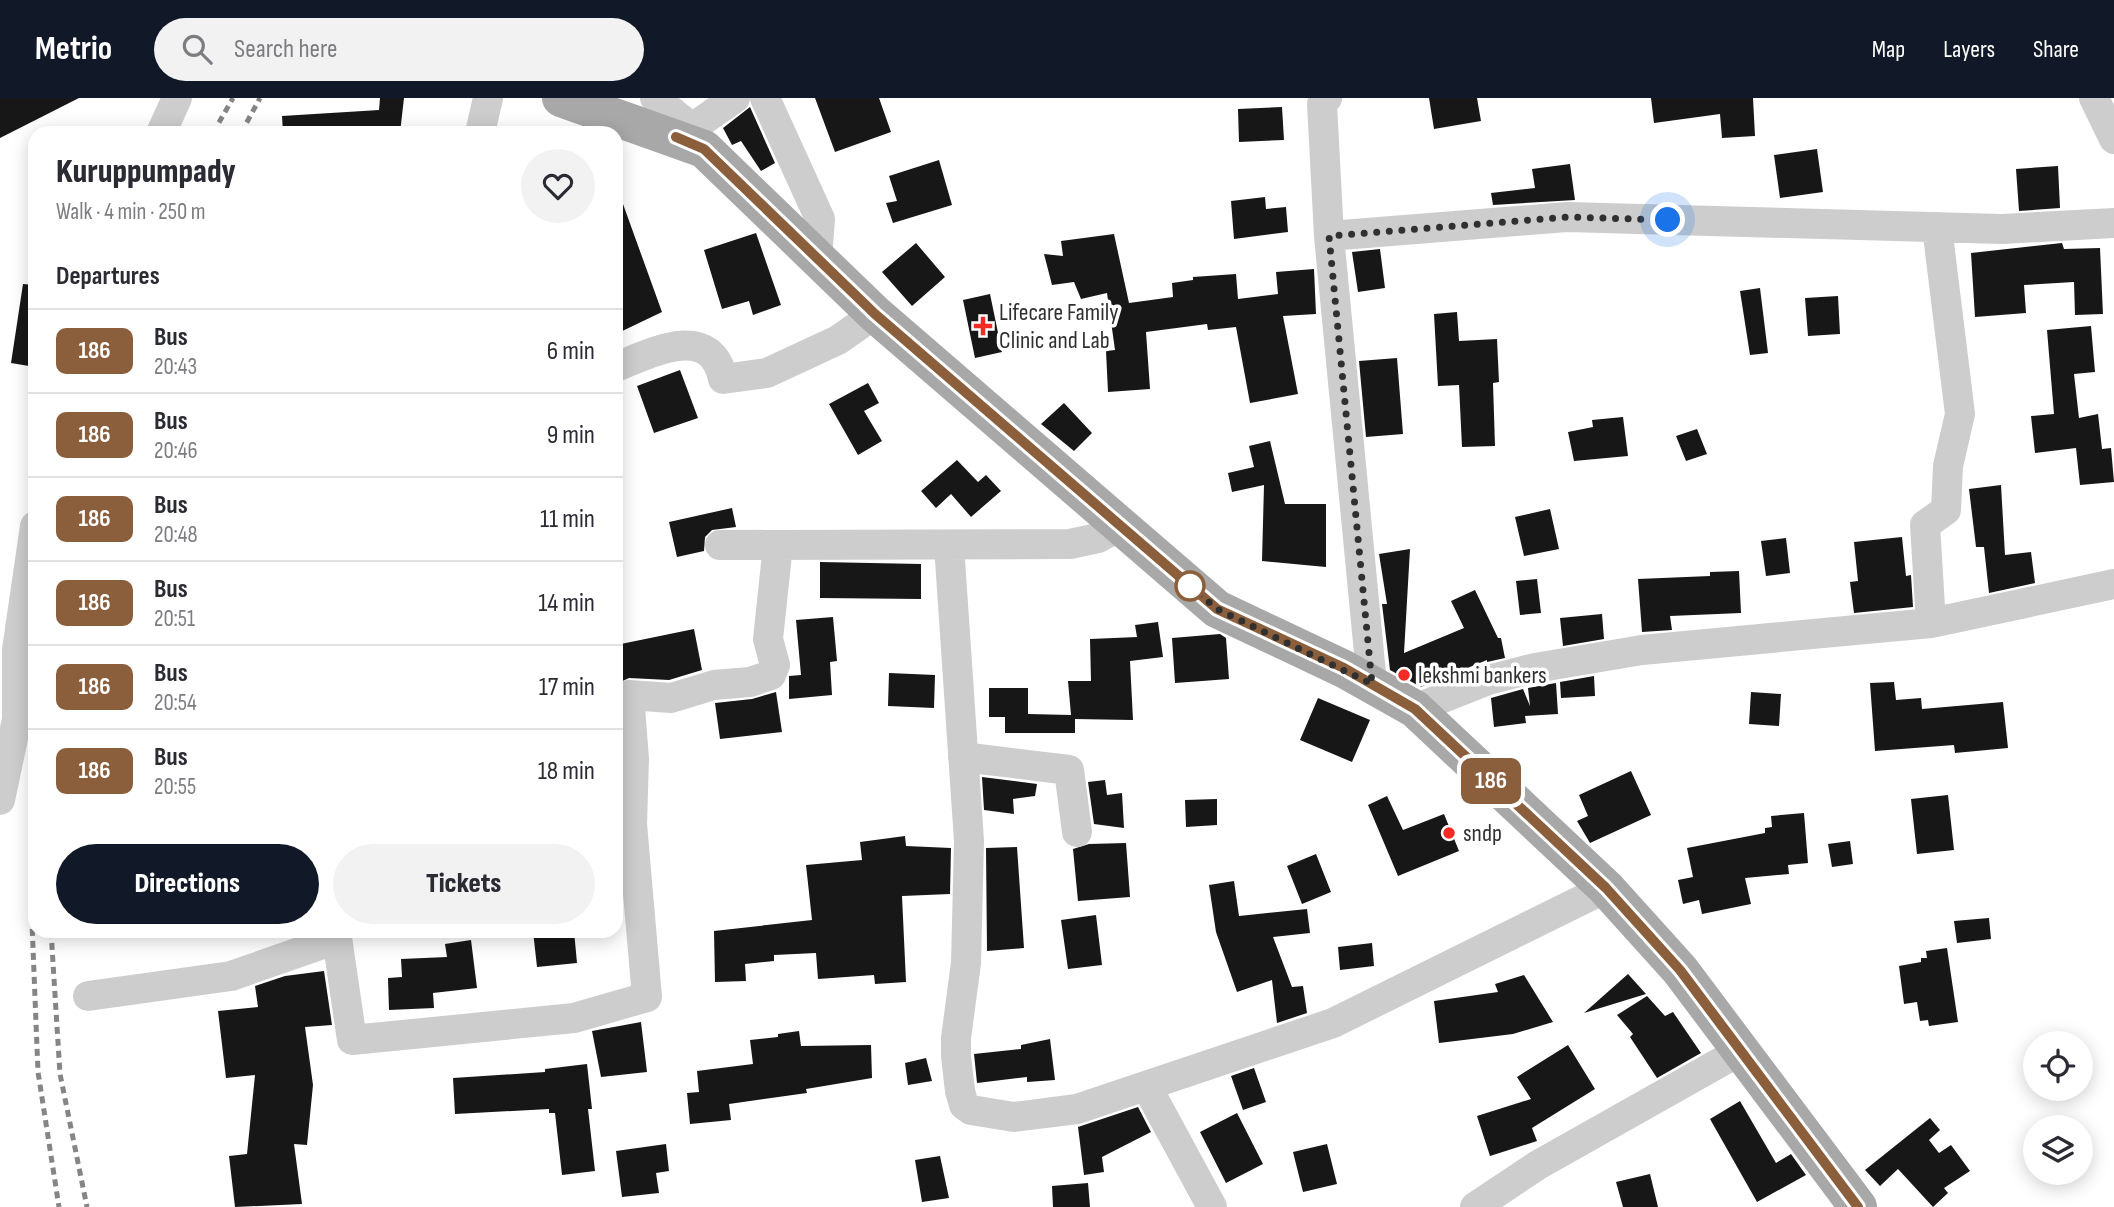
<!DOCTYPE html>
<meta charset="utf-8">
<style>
body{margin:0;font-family:"Sofia Sans Condensed",sans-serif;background:#f2f2f3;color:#2b2b33;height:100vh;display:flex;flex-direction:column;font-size:26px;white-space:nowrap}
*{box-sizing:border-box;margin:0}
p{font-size:23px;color:#7c7c81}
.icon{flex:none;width:38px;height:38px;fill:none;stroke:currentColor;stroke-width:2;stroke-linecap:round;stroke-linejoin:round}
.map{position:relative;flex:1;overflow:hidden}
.sheet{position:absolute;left:28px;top:28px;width:595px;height:812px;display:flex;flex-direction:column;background:#fff;border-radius:21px;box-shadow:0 4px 18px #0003}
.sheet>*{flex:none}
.badge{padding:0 14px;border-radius:10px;font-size:24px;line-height:46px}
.fabs{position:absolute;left:2023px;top:933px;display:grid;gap:14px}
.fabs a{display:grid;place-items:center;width:70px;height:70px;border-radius:50%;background:#fff;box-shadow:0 4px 18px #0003;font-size:35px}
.you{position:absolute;width:35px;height:35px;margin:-18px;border:5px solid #fff;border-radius:50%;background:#1a73e8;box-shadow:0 0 0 10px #1a73e833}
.map>.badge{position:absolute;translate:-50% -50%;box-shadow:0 0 0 4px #fff}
h2{padding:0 28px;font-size:26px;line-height:63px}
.round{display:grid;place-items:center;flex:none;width:74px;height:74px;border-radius:37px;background:#f2f2f3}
.summary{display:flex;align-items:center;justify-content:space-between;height:119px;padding:0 28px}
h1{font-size:33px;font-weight:800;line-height:52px}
.button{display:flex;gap:14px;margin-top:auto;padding:14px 28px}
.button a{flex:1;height:80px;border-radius:42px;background:#111827;color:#fff;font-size:28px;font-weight:800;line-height:80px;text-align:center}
.button a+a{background:#f2f2f3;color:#2b2b33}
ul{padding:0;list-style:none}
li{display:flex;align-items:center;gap:21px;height:84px;padding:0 28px;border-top:2px solid #e1e1e2}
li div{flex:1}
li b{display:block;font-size:26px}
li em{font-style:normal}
li .badge{min-width:77px;font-weight:700;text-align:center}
header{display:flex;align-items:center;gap:42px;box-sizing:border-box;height:98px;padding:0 35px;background:#111827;color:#fff}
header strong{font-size:33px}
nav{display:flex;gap:38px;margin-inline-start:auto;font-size:24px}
.search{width:490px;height:63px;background:#f2f2f3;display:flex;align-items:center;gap:18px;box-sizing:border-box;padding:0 24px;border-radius:38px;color:#7c7c81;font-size:26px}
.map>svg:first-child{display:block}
.building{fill:#171717}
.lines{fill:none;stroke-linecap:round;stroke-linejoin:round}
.minor{stroke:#cdcdcd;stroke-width:30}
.major{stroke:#a8a8a8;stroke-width:38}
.rail{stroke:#858585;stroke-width:5;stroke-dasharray:7 5;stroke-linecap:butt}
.line-casing{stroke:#fff;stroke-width:16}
.line{stroke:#8b5e3c;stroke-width:10}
.walk{stroke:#303030;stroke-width:7;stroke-dasharray:0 12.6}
.poi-dot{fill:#f32b25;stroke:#fff;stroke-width:2.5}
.stop-dot{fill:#fff;stroke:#8b5e3c;stroke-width:3.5}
.labels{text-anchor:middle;stroke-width:7;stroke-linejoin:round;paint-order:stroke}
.poi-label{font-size:24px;fill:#303030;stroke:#fff;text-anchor:start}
</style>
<header>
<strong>Metrio</strong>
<div class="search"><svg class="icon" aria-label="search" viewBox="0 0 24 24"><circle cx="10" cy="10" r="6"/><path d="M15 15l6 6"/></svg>Search here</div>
<nav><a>Map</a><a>Layers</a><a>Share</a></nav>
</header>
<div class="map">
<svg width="2114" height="1109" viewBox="0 0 2114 1109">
<rect width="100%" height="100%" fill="#fff"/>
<!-- building -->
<path class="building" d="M0,0h79l-79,40z
M380,0h24l-4,35h-117l-1,-17 97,-6z
M815,0h64l12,34 -56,20z
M1429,0h48l4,23 -47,8z
M1651,0h102l2,38 -33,2 -2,-24 -66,9z
M750,9l25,56 -14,8 -20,-30 -9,4 -9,-17z
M1282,9l2,33 -45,2 -1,-33z
M1817,51l6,43 -43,6 -6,-43z
M939,62l13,45 -59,18 -7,-20 11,-2 -8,-25z
M1570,66l5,36 -82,5 -2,-12 44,-5 -3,-19z
M2058,68l2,42 -41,3 -3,-42z
M616,95h3l43,119 -46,22z
M1265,99l1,12 20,-2 2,25 -54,7 -3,-38z
M756,135l25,72 -28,10 -4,-14 -27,8 -18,-59z
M1114,136l15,69 44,-6 -1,-14 21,-3v-3l43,-3 2,25 40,-5 -2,-22 38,-3 2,45 -33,2 15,78 -48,9 -14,-76 -28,3 -1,-6 -61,8 4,57 -42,3 -2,-41 9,-1 -8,-57 -26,6 -7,-17 -22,3 -8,-31 19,2 -2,-15z
M916,145l29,34 -33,29 -30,-34z
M2062,145l2,6 36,-1 3,66 -28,1 -1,-33 -50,3 2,28 -51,4 -4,-64z
M1380,151l5,39 -27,4 -6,-40z
M23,186l12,1v82l-24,-4z
M1760,190l8,65 -18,2 -10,-64z
M990,196l12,58 -27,6 -12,-58z
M1838,198l2,38 -32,2 -3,-38z
M1457,214l2,29 38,-2 2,43 -6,1 2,63 -33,1 -3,-62 -21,1 -4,-72z
M2091,228l4,46 -21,2 5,44 19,-4 4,35 9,-1 3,34 -34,3 -4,-37 -41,5 -4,-37 23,-2 -7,-84z
M1397,260l6,76 -37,3 -7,-76z
M680,272l18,48 -44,15 -17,-47z
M868,285l11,20 -15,8 18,30 -24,14 -29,-51z
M1064,305l28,30 -18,18 -33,-27z
M1623,319l5,39 -54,5 -6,-29 25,-5 -1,-7z
M1697,331l10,25 -21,7 -10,-25z
M1270,343l15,63h41v63l-64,-6 2,-76 -32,7 -4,-19 26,-6 -5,-21z
M957,362l21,22 8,-7 15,16 -30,26 -20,-23 -15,14 -15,-17z
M2001,387l4,70 26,-3 4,31 -46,10 -5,-46h-8l-7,-58z
M732,410l4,19 -24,3 -7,7 -1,14 -27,6 -8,-35z
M1550,411l9,40 -35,7 -9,-39z
M1902,439l4,39 5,-1 2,32 -59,6 -4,-31 8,-1 -4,-39z
M1786,440l4,35 -24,3 -5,-35z
M1410,451l-6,104 60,-25 -13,-27 24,-11 23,48h3l4,20 -18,4v-2l-66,27 -31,-17 -8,-66h5l-8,-50z
M820,464l101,2v35l-101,-1z
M1739,473l2,42 -71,3 2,14 -30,2 -4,-53 72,-3v-4z
M1537,481l4,34 -21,2 -4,-34z
M1602,516l2,25 -41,7 -3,-28z
M833,519l4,44 -7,1 2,33 -43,4v-23l12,-1 -5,-55z
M1158,524l5,35 -33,4 3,59 -58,-1v14h-70v-16h-16v-29h39v26l43,1 -3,-34h23l-1,-42 47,-2 -2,-12z
M694,531l8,41 -33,10 -40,-2 -13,6v-39z
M1220,536l6,4 3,41 -54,4 -3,-45z
M889,575l46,2 -1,33 -46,-2z
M1594,578l1,20 -34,2 -1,-16z
M1894,584l2,18 25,-2 1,11 81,-7 5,46 -53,5 -1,-8 -79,6 -5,-68z
M1556,585l2,31 -33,2 1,7 -32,4 -3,-29 32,-9 7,17 -2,-18z
M776,594l6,40 -62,7 -5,-36 37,-4z
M1751,594l30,2 -2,32 -30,-2z
M1318,600l52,22 -18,42 -52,-22z
M1631,673l20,44 -61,28 -13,-22 11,-5 -9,-21z
M982,679l55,7 -2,12 -22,3 1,15 -30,-4z
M1105,682l2,15 15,-2 2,35 -30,-4 -6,-42z
M1948,697l6,55 -37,4 -6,-55z
M1387,698l16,34 41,-16 15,37 -61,25 -30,-71z
M1217,701v26l-31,2 -1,-27z
M1804,715l4,50 -20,2 1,9 -44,4 6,26 -49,10 -3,-14 -16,4 -5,-24 15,-3 -6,-29 78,-15v-5l7,-1 -1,-11z
M905,738l1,10 45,2 -1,46 -48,2 4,86 -31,2 -1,-9 -56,4 -2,-26 -42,2v6l-29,3 1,17 -31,1 -1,-51 98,-11 -6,-55 56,-5 -2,-18z
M1850,743l3,23 -21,3 -4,-23z
M1126,745l4,54 -52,4 -5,-52 16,-5z
M1017,749l7,101 -37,3 -1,-103z
M1316,756l15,38 -29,12 -15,-38z
M1234,783l5,35 68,-7 3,24 -37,4 19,50 11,-1 4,27 -30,10 -5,-43 -35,12 -21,-60 -7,-47z
M1096,817l6,50 -34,4 -7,-49z
M1989,820l2,21 -34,4 -3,-22z
M533,833h41l3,32 -40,4z
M471,842l6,48 -44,5 1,15 -45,2 -1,-32 14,-1 -1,-18 46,-2 -2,-13z
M1372,845l2,23 -34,4 -2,-23z
M1947,850l11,74 -29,4 -1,-6 -8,1 -3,-19 -13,2 -5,-38 22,-4v-4h6l-1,-7z
M324,873l8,54 -27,2 8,58 -6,60 -13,-1 8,60 -67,3 -6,-51 18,-2 8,-79 -29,3 -8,-67 40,-4 -3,-21 30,-10z
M1628,876l18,20 -62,19z
M1524,877l29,47 -40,12 -74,9 -5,-42 64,-9 -3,-8z
M1647,898l18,20 8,-4 28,41 -44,25 -27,-41 3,-3 -16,-19z
M641,924l6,50 -46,5 -9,-46z
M799,933l2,15 70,-1 1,33 -66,11 1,4 -78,11 2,16 -41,4 -3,-31 12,-1 -2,-21 56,-7 -3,-24 28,-3v-3z
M1050,941l5,41 -28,2v-5l-50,6 -3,-29 47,-5v-4z
M1568,947l27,44 -63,39 5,13 -47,15 -13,-40 54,-17 -14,-22z
M926,960l6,23 -24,4 -3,-22z
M587,966l5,45h-4l7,62 -33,4 -7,-62h-6v-4l-94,5 -2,-36 92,-6v-3z
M1254,970l12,34 -23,8 -12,-34z
M1740,1003l36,62 15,-9 15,21 -49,27 -47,-83z
M1138,1009l13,25 -49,25 2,15 -20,3 -6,-48z
M1237,1015l26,51 -37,19 -26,-51z
M1930,1020l10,12 -11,10 10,13 12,-8 19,26 -26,17 4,5 -15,14 -35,-38 -18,17 -15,-16z
M666,1046l3,27 -13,2 3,20 -37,4 -6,-46z
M1327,1046l10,40 -34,8 -10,-40z
M940,1058l9,42 -27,4 -7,-42z
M1650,1076l8,33h-35l-7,-25z
M1088,1085l2,24h-37l-1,-21z"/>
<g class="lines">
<!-- minor -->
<path class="minor" d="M655,0l37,30 12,21
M765,0l55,121 -3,39
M1327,0l-5,6 7,132 43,448
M2094,0l20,41
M692,30l43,-30
M161,35l16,-35
M480,35l8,-35
M1329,138l238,-19 435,12 112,-6
M616,269c35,-14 95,-46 107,12l44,-6 71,-33 37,-26
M720,447l350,-1 28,-6 22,-12
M949,447l20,296 -3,122 -10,75v18l4,35 4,14 7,5 43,7 63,-8 256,-86 273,-135
M1931,525l-6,-98 21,-15 2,-44 12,-52 -23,-187
M1415,611l73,-29 47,-12 107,-18 289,-27 183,-39
M963,659l106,13 8,62
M0,702l17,-81v-69l18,-124
M336,833l16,109 222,-22 73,-21 -15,-173 2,-65 -5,-64 42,3 43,-13 36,-3 21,-7 4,-10 -7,-26 10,-94
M88,898l143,-20 106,-37
M1147,989l65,120
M1475,1109l63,-42 204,-115"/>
<!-- major -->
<path class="major" d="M561,0l143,51 171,165 342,295 127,60 71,40 191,179 74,82 178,237"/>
<!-- rail -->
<path class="rail" d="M213,35l20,-35
M241,35l19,-35
M35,711l-4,89 7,174 21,135
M51,833l9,143 27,133"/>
</g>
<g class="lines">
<!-- line casing -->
<g class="line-casing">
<path id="line" d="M676,39l28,12 171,165 342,295 127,59 71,41 191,179 74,82 178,237"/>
</g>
<!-- line -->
<use href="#line" class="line"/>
<!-- walk -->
<path class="walk" d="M1190,488l27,23 155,75 -43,-448 238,-19 101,3"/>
</g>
<!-- markers -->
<g class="poi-dot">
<path d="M979.5 217.5h7v7h7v7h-7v7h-7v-7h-7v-7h7z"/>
<circle cx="1404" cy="577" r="7"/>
<circle cx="1449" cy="735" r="7"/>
</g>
<circle class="stop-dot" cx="1190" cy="488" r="14"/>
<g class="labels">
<!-- poi labels -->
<g class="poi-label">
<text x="999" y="222">Lifecare Family<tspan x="999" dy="28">Clinic and Lab</tspan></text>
<text x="1418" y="585">lekshmi bankers</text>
<text x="1463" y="743">sndp</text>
</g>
</g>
</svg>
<div class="fabs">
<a><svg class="icon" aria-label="locate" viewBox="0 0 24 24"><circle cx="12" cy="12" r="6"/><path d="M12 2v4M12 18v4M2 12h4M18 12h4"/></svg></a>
<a><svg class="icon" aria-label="layers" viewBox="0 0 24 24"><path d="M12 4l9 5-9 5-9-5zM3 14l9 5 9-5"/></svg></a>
</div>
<div class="you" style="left:1668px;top:122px"></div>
<b class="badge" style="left:1491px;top:683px;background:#8b5e3c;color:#fff">186</b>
<section class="sheet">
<div class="summary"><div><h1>Kuruppumpady</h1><p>Walk · 4 min · 250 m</p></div><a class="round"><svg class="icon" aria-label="heart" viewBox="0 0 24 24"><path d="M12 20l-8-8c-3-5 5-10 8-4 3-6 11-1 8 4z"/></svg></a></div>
<h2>Departures</h2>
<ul>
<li><span class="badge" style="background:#8b5e3c;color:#fff">186</span><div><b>Bus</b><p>20:43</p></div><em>6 min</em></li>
<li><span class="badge" style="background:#8b5e3c;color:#fff">186</span><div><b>Bus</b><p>20:46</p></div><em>9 min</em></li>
<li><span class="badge" style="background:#8b5e3c;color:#fff">186</span><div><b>Bus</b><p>20:48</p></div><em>11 min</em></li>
<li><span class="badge" style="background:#8b5e3c;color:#fff">186</span><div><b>Bus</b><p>20:51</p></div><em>14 min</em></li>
<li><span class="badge" style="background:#8b5e3c;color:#fff">186</span><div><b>Bus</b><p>20:54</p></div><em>17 min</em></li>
<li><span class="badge" style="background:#8b5e3c;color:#fff">186</span><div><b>Bus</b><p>20:55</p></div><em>18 min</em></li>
</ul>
<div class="button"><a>Directions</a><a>Tickets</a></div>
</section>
</div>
